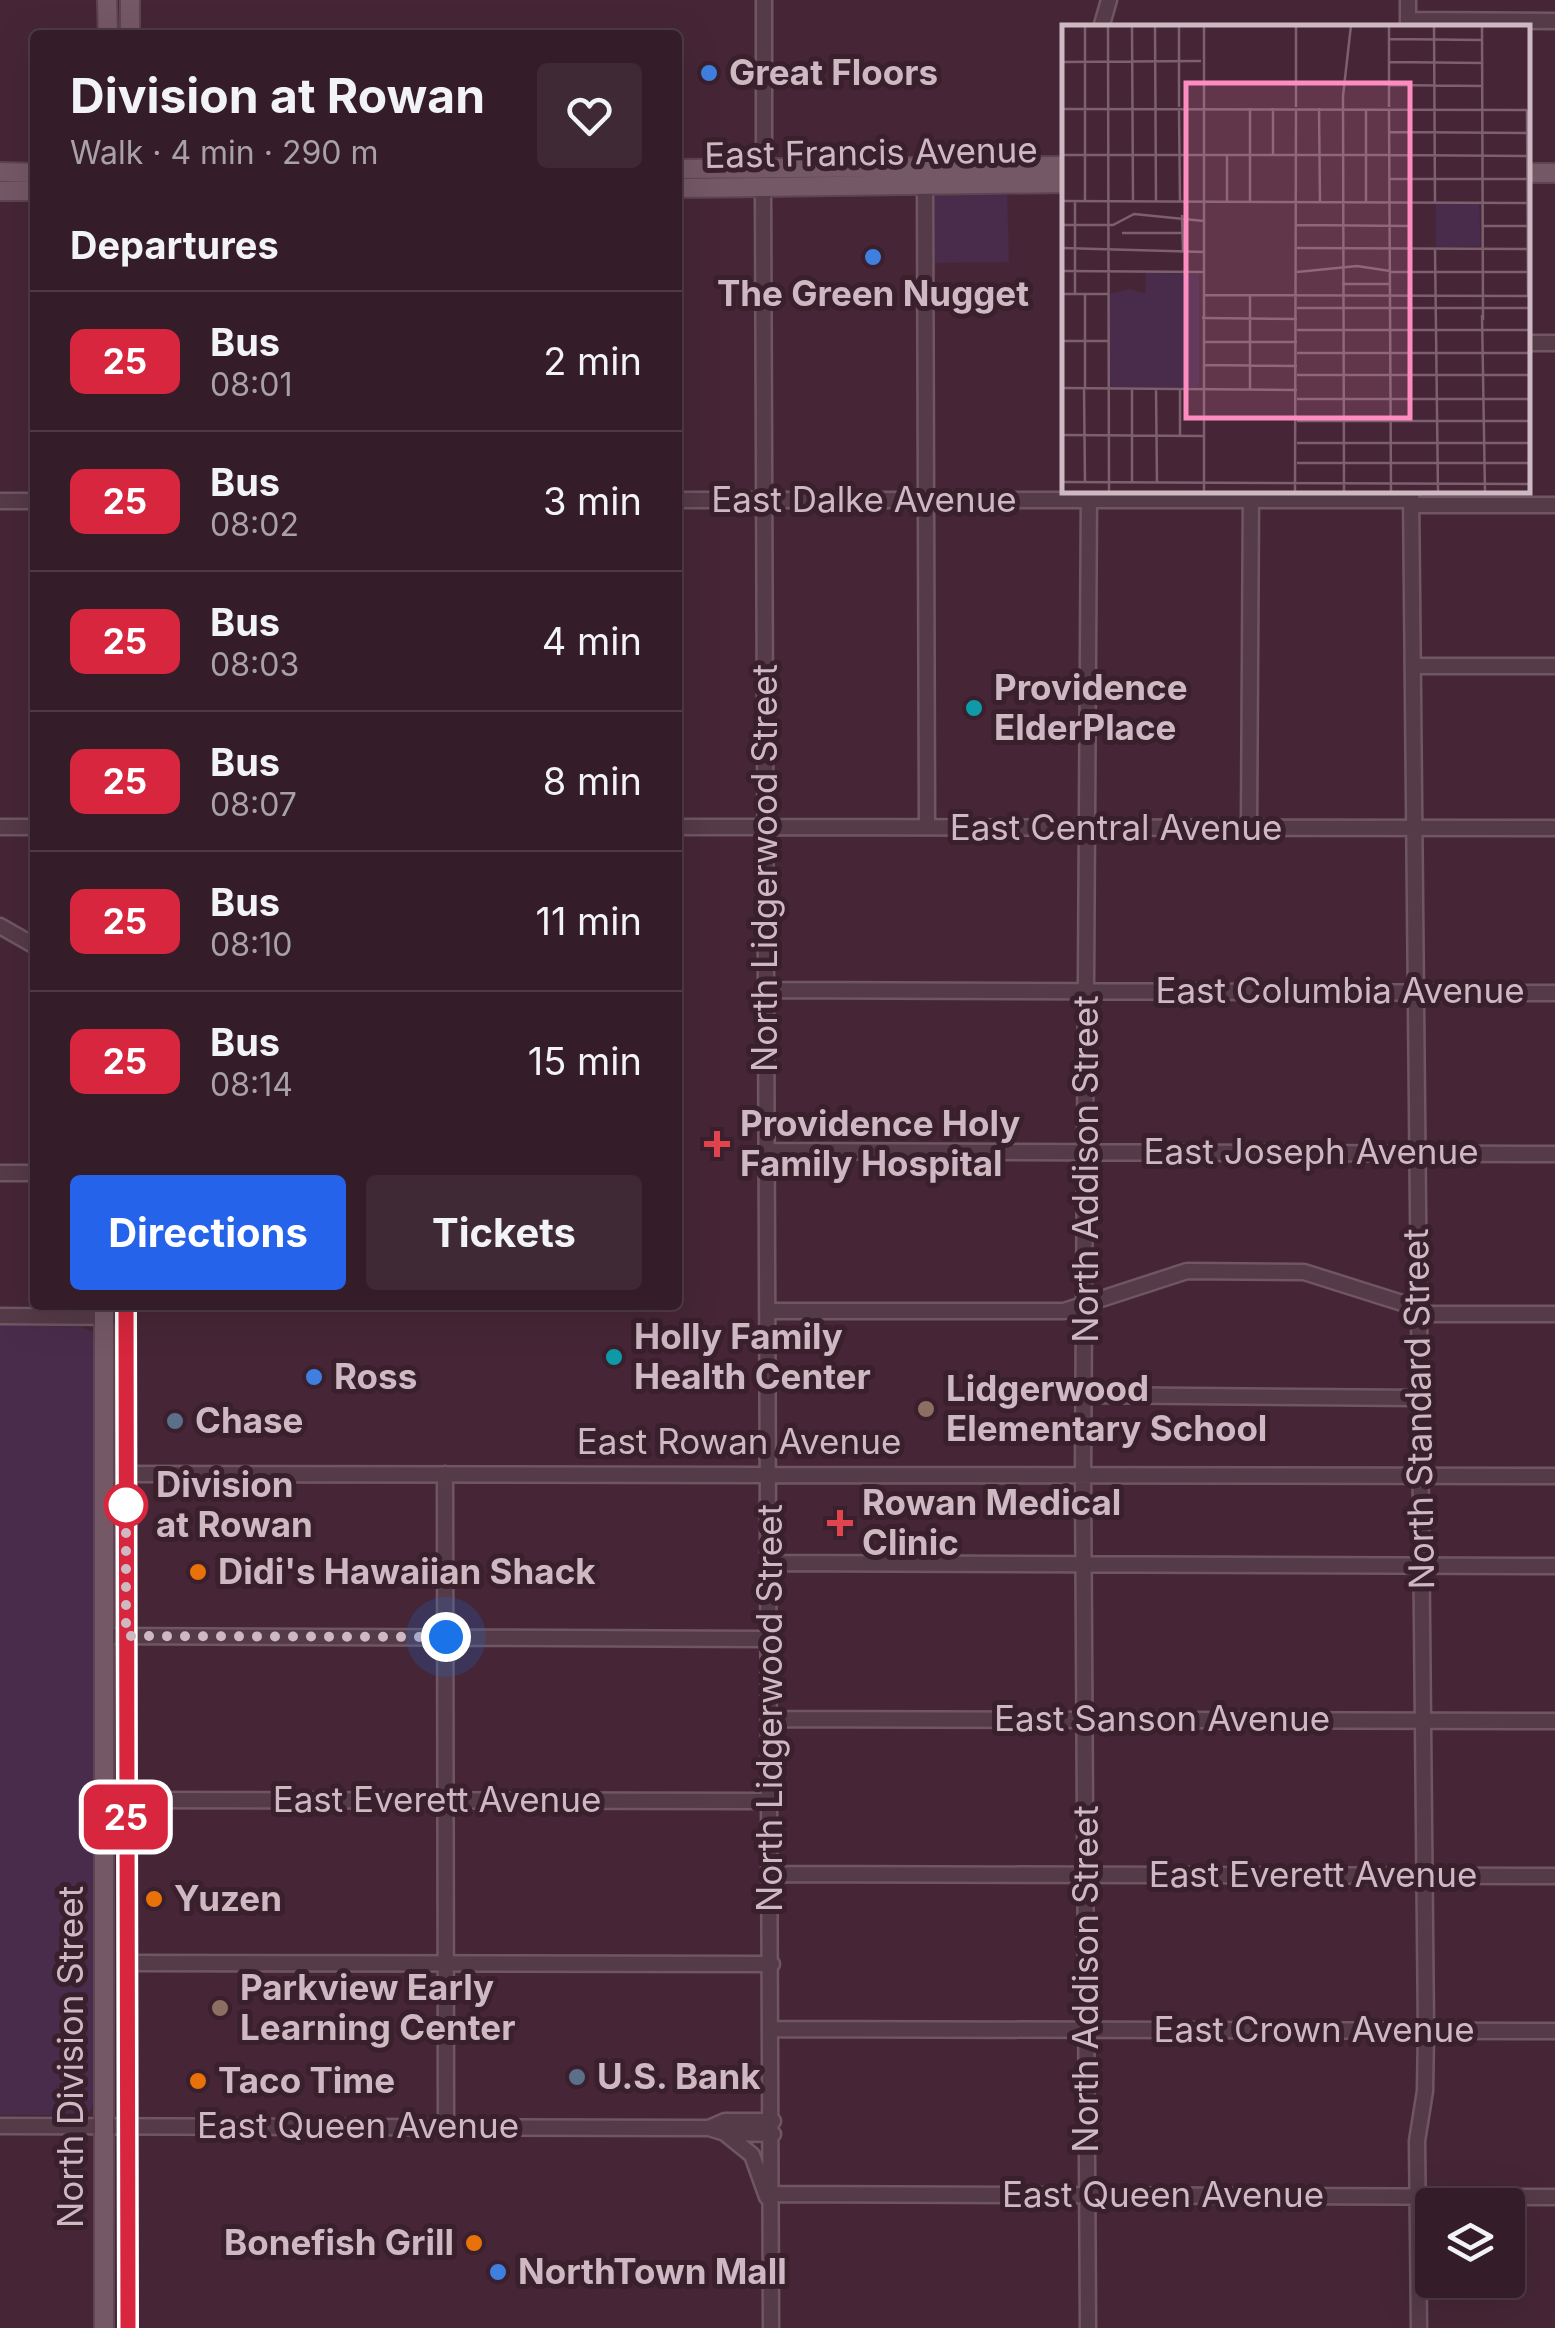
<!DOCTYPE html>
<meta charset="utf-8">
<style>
body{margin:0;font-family:Inter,sans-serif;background:#3f2934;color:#f1f3f6;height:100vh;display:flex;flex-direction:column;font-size:38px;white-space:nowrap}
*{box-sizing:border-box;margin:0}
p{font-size:32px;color:#a9a1a8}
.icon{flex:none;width:55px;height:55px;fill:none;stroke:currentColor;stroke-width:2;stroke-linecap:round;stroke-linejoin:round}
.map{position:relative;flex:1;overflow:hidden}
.sheet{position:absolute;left:30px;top:30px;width:652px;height:1280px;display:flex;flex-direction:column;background:#341c28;border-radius:10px;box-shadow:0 10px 40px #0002,0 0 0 2px #4e3a45}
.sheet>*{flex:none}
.badge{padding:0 20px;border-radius:15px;font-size:35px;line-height:65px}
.fabs{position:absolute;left:1415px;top:2188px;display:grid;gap:20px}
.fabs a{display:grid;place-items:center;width:110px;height:110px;border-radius:10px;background:#341c28;box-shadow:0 10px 40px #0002,0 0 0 2px #4e3a45;font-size:50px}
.you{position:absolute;width:50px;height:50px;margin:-25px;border:8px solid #fff;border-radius:50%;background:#1a73e8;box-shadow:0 0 0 15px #1a73e833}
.map>.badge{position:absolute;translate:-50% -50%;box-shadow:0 0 0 5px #fff}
h2{padding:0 40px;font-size:38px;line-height:90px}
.round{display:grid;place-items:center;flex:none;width:105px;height:105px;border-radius:10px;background:#3f2934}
.head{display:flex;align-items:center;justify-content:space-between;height:170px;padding:0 40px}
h1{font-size:48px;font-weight:700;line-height:75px}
.cta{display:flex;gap:20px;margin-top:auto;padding:20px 40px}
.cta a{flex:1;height:115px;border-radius:10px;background:#2563eb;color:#fff;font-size:40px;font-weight:700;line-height:115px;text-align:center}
.cta a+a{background:#3f2934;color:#f1f3f6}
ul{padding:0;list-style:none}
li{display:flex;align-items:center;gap:30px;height:140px;padding:0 40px;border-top:2px solid #4e3a45}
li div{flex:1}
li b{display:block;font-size:38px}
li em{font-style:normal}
li .badge{min-width:110px;font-weight:700;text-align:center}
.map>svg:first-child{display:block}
.green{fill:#492c4b}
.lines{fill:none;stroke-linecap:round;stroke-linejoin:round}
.minor-casing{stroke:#6f5662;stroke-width:19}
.major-casing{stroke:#5e4450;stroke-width:22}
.minor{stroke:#553a47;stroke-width:14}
.major{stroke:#755866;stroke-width:18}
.line-casing{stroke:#fff;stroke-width:22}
.line{stroke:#d7263d;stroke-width:15}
.walk{stroke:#ceb8c2;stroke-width:10;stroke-dasharray:0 18}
.shop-dot{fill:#3f7fe0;stroke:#3a1f2c;stroke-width:4}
.culture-dot{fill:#0f9aa8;stroke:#3a1f2c;stroke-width:4}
.health-dot{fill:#e0444e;stroke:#3a1f2c;stroke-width:4}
.education-dot{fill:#8d6e63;stroke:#3a1f2c;stroke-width:4}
.service-dot{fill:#5c6f8a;stroke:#3a1f2c;stroke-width:4}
.stop-dot{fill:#fff;stroke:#d7263d;stroke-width:5}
.food-dot{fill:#e8710a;stroke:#3a1f2c;stroke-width:4}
.labels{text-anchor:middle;stroke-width:10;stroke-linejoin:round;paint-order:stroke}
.poi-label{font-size:35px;font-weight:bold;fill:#ceb8c2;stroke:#3a1f2c;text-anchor:start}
.street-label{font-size:35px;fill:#ceb8c2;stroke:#3a1f2c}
.stop-label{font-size:35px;font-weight:bold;fill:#ceb8c2;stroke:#3a1f2c;text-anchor:start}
.inset-road{fill:none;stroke:#7c606e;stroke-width:2.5}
.view{fill:#ff8cc1;fill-opacity:0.15;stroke:#ff8cc1;stroke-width:5}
.inset-edge{fill:none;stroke:#ceb8c2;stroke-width:5}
</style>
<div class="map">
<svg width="1555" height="2328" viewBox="0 0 1555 2328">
<rect width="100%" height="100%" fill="#462636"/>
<!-- green -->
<path class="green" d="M1007,190l2,72 -75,1 1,-68z
M0,1325l81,1 13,7v767l-4,11 -9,4h-81z"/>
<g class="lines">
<!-- minor casing -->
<g class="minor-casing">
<path id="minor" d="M764,0v169
M1408,0v27
M1408,20l147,1
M1101,28l8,-28
M925,178l2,649
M763,189l8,2139
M1528,343h27
M1411,490l15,1542 -1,59 -8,50 2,187
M678,500h733
M0,501h35
M1411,505h144
M1413,666h142
M0,827h35
M678,827l877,1
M1249,828l2,-338
M0,926l35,20
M765,990l790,3
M766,1151l789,3
M0,1173h35
M767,1311h297l123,-40 117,1 114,36
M1418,1314h137
M0,1316l126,1
M1084,1395l336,3
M126,1474l1429,2
M445,1474l1,653
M770,1563l785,3
M104,1636l665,3
M770,1719l785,2
M103,1800l668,1
M771,1874l784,2
M126,1963l646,1
M772,2029l783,2
M0,2126l709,2 16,5 48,1
M709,2128l16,-7h48
M726,2134l26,21 15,42
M772,2194l783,3
M1088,2328l-5,-854 6,-984"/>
</g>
<!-- major casing -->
<g class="major-casing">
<path id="major" d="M107,0l1,35
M130,0v35
M678,169l387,-3
M0,172l35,1
M1528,173h27
M678,188l387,-5
M0,191h35
M104,1305v1023
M126,1305l2,1023"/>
</g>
<!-- minor -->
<use href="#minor" class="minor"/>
<!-- major -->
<use href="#major" class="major"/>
</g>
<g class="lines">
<!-- line casing -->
<g class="line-casing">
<path id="line" d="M126,1305l2,1023"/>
</g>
<!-- line -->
<use href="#line" class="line"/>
<!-- walk -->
<path class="walk" d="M126,1505v-13v144l320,1"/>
</g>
<!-- markers -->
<g class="shop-dot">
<circle cx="709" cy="73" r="10"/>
<circle cx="873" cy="257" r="10"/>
<circle cx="314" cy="1377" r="10"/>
<circle cx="498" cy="2272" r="10"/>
</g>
<g class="culture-dot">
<circle cx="974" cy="708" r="10"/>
<circle cx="614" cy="1357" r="10"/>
</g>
<g class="health-dot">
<path d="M712 1129h10v10h10v10h-10v10h-10v-10h-10v-10h10z"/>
<path d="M835 1508h10v10h10v10h-10v10h-10v-10h-10v-10h10z"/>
</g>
<g class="education-dot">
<circle cx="926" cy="1409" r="10"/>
<circle cx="220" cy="2008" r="10"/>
</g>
<g class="service-dot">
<circle cx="175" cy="1421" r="10"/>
<circle cx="577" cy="2077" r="10"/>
</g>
<circle class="stop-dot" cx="126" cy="1505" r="20"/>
<g class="food-dot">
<circle cx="198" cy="1572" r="10"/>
<circle cx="154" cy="1899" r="10"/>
<circle cx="198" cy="2081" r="10"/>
<circle cx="474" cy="2243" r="10"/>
</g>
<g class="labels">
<!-- poi labels -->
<g class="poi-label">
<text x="729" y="85">Great Floors</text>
<text x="873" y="306" text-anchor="middle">The Green Nugget</text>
<text x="994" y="700">Providence<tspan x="994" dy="40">ElderPlace</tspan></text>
<text x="740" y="1136">Providence Holy<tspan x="740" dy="40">Family Hospital</tspan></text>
<text x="634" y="1349">Holly Family<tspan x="634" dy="40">Health Center</tspan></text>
<text x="334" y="1389">Ross</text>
<text x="946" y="1401">Lidgerwood<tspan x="946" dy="40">Elementary School</tspan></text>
<text x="195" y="1433">Chase</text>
<text x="862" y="1515">Rowan Medical<tspan x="862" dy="40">Clinic</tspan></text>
<text x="218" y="1584">Didi's Hawaiian Shack</text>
<text x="174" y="1911">Yuzen</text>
<text x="240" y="2000">Parkview Early<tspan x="240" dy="40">Learning Center</tspan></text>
<text x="597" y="2089">U.S. Bank</text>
<text x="218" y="2093">Taco Time</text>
<text x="454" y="2255" text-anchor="end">Bonefish Grill</text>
<text x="518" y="2284">NorthTown Mall</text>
</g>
<!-- street labels -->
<g class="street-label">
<text transform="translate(871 153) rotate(-1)" y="12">East Francis Avenue</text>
<text x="864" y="512">East Dalke Avenue</text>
<text x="1116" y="840">East Central Avenue</text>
<text transform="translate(765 868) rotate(-90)" y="12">North Lidgerwood Street</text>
<text x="1340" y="1003">East Columbia Avenue</text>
<text x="1311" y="1164">East Joseph Avenue</text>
<text transform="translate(1086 1169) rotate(-90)" y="12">North Addison Street</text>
<text transform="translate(1419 1409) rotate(-91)" y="12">North Standard Street</text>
<text x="739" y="1454">East Rowan Avenue</text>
<text transform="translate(770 1708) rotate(-90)" y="12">North Lidgerwood Street</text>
<text x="1162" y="1731">East Sanson Avenue</text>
<text x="437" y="1812">East Everett Avenue</text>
<text x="1313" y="1887">East Everett Avenue</text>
<text transform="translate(1086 1979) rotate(-90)" y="12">North Addison Street</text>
<text x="1314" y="2042">East Crown Avenue</text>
<text transform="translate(71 2057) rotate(-90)" y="12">North Division Street</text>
<text x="358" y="2138">East Queen Avenue</text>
<text x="1163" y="2207">East Queen Avenue</text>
</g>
<!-- stop labels -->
<g class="stop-label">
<text x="156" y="1497">Division<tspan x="156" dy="40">at Rowan</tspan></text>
</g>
</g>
<!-- overview -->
<g transform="translate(1062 25)">
<rect width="468" height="468" fill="#462636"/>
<path d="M417,178l2,43 -45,2v-44zM84,248l53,1v113h-89v-93l21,-5 14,5z" fill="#492c4b"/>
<path class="inset-road" d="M23,0v176M46,0l1,467M70,0l1,177M93,0l1,177M142,0v467M234,0v82M372,0l1,177M420,0l1,295M327,14l93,1M0,37l139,-1M327,37l93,1M327,60l93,1M117,82v-82M327,82v-82M257,83l1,94M0,84l465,1M304,84v93M327,84l2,383M117,85l1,92M465,85l1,186M327,107l139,1M0,130h327M211,130v-47M327,130l139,1M328,154h138M0,176l468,2M13,176v93M165,177v-47M188,177v-94M120,190l1,37M0,200h51l21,-11 70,7M234,200l115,1M420,201h48M60,208h61M0,223l142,4M235,223l233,1M373,224l3,243M0,246l142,1M235,247l60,-6 33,5M328,247h139M280,259h49M0,269h47M23,269v94M142,270l326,1M188,270v94M235,283h185M422,283h46M420,290l3,177M140,293l95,1M235,305h233M0,316h47M141,317h94M235,328h233M142,340l93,1M235,350h233M0,363l235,2M22,363l1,94M70,364v93M94,364l1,93M235,374h233M235,396h233M0,410l142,1M118,411v-47M235,418h233M235,438h233M0,457l468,2M233,467l1,-382M282,467l-1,-396 8,-71"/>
<path class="view" d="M124,58h224v335h-224z"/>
<rect width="468" height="468" class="inset-edge"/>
</g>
</svg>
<div class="fabs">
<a><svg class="icon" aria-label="layers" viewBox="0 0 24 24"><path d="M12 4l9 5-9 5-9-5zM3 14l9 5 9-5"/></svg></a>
</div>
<div class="you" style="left:446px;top:1637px"></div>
<b class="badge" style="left:126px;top:1817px;background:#d7263d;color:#fff">25</b>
<section class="sheet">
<div class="head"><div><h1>Division at Rowan</h1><p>Walk · 4 min · 290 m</p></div><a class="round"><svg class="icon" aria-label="heart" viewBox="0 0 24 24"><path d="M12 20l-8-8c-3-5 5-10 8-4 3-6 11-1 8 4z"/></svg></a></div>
<h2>Departures</h2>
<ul>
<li><span class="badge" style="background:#d7263d;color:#fff">25</span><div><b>Bus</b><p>08:01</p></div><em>2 min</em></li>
<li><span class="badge" style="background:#d7263d;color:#fff">25</span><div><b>Bus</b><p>08:02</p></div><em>3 min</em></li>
<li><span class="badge" style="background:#d7263d;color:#fff">25</span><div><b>Bus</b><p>08:03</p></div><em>4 min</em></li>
<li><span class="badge" style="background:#d7263d;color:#fff">25</span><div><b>Bus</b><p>08:07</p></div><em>8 min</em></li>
<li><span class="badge" style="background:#d7263d;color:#fff">25</span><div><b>Bus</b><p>08:10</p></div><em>11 min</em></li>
<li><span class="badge" style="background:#d7263d;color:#fff">25</span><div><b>Bus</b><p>08:14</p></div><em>15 min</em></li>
</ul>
<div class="cta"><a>Directions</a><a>Tickets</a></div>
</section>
</div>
